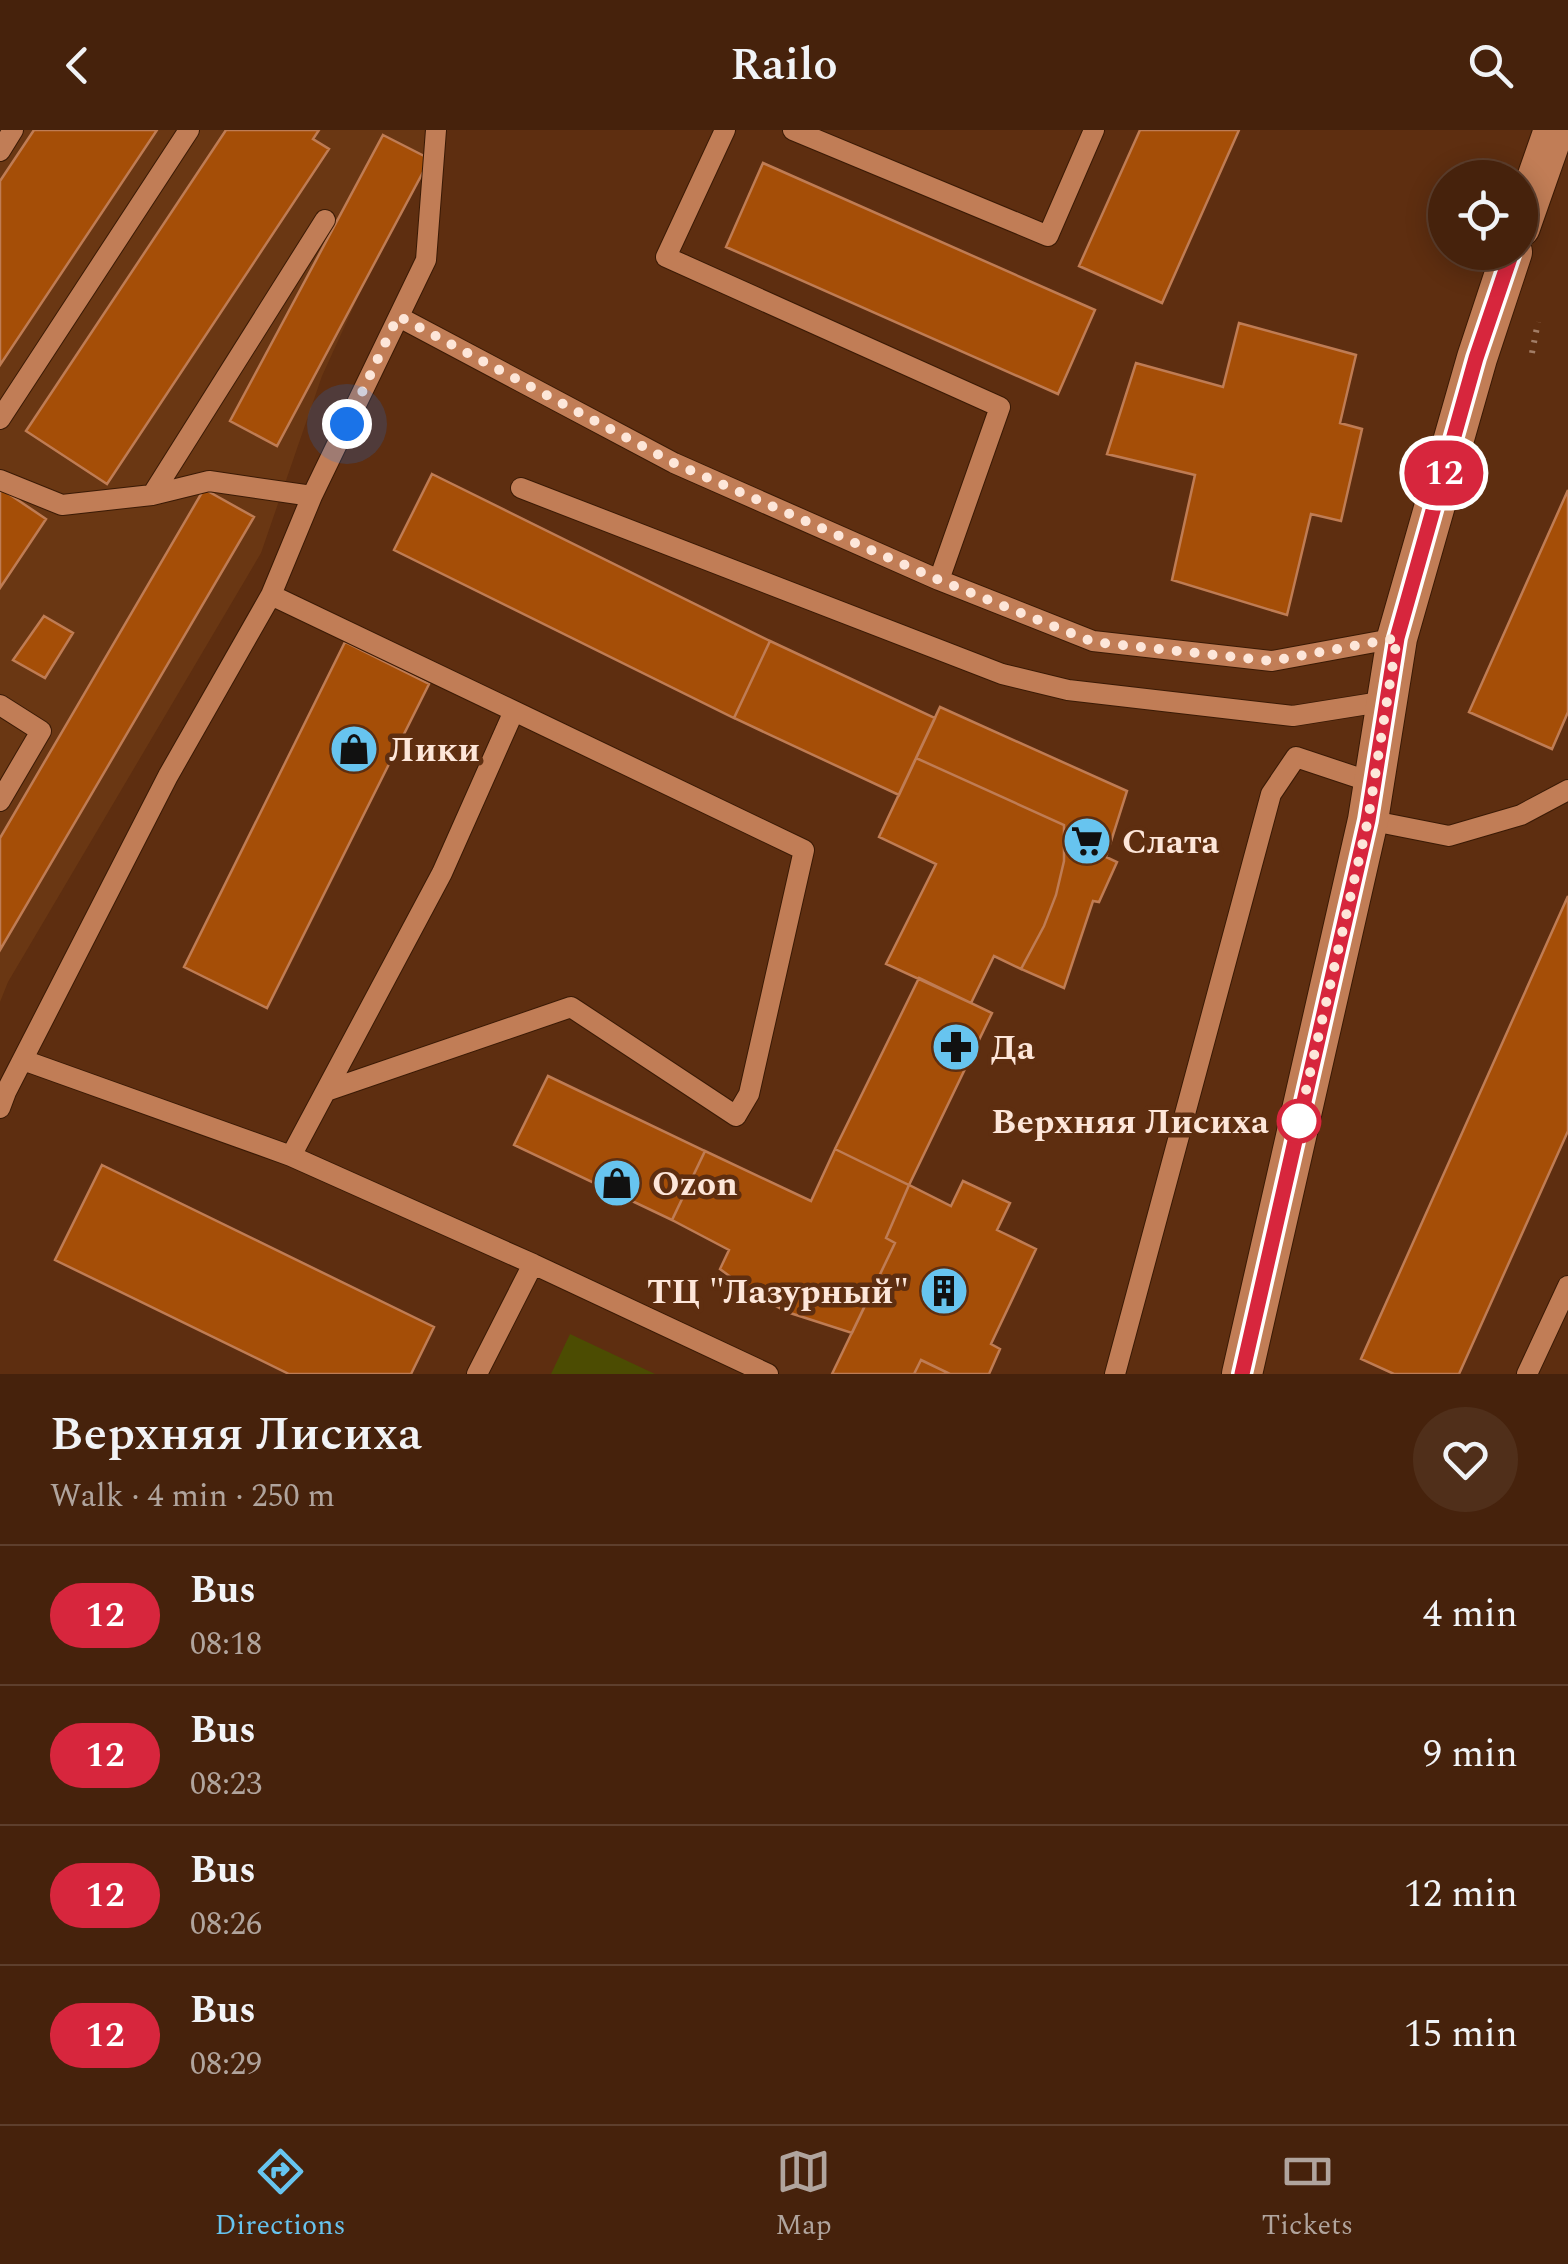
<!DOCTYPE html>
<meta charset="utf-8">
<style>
body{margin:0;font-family:Spectral,serif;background:#502f1a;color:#f1f3f6;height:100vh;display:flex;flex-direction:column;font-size:38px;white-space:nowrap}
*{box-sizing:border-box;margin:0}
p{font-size:32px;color:#b0a49d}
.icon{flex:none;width:55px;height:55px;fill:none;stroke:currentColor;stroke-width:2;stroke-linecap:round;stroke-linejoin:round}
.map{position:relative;height:1244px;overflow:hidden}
.side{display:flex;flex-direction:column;background:#46220c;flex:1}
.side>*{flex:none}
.badge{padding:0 20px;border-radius:32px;font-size:35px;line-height:65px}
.tools{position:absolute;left:1428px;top:30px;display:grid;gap:20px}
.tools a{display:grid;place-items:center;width:110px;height:110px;border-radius:50%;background:#46220c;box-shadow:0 5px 25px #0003,0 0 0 2px #5e3f2d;font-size:50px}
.you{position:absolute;width:50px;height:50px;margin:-25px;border:8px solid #fff;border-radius:50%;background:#1a73e8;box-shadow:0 0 0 15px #1a73e833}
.map>.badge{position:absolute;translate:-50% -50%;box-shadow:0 0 0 5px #fff}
.round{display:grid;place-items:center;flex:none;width:105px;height:105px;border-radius:52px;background:#502f1a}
.overview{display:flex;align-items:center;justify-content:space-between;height:170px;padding:0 50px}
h1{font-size:48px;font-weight:600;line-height:75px}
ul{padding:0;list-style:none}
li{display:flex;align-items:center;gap:30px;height:140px;padding:0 50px;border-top:2px solid #5e3f2d}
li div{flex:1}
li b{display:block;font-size:38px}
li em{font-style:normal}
li .badge{min-width:110px;font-weight:700;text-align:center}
header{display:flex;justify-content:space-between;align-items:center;height:130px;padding:0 50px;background:#46220c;font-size:45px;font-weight:600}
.tabs{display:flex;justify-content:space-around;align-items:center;height:140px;border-top:2px solid #5e3f2d;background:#46220c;font-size:28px;color:#b0a49d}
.tabs a{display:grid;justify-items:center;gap:5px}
.tabs .active{color:#67c4ef}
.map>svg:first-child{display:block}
.built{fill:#6a3713}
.green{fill:#4c4c02}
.building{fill:#a54e07;stroke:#bf7c54;stroke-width:2.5}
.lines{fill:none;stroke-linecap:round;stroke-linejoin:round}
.service-casing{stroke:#3a1a05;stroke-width:22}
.minor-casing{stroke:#3a1a05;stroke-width:42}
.path{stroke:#a27d66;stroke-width:6;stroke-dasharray:2.5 8;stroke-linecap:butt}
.service{stroke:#c17d56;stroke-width:20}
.minor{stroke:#c17d56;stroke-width:40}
.line-casing{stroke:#fff;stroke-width:22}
.line{stroke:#d7263d;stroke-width:15}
.walk{stroke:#fde6d9;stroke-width:10;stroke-dasharray:0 18}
.stop-dot{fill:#fff;stroke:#d7263d;stroke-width:5}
.labels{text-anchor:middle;stroke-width:9;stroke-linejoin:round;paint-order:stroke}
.poi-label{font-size:35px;font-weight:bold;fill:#fde6d9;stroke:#5e2e10;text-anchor:start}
.stop-label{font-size:35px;font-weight:bold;fill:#fde6d9;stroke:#5e2e10;text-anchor:end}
</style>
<header><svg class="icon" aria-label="back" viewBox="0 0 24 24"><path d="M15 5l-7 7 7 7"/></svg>Railo<svg class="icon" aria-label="search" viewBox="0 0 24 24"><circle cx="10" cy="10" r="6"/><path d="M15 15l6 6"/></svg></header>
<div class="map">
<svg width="1568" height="1244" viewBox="0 0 1568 1244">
<rect width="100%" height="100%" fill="#5e2e10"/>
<!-- built -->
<path class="built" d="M0,0h448l-23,20 -103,226 -61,177 -253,429 -8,20z"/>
<!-- green -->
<path class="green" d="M570,1204l85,40h-104z"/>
<!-- building -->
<path class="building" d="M34,0h123l-157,235v-184z
M226,0h93l-6,9 16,10 -222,335 -81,-53z
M1140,0h99l-77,173 -83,-37z
M383,5l47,24 -153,287 -47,-25z
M763,33l332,147 -37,84 -332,-147z
M1239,193l117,32 -16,68 22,6 -21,92 -30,-7 -24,101 -115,-35 23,-105 -88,-21 29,-91 87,24z
M432,344l338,167 -36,77 -340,-168z
M0,358l46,31 -46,69z
M204,359l50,28 -254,433v-112z
M1568,360v222l-16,37 -83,-37z
M44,486l29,17 -28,45 -32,-18z
M770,511l165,77 -36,77 -165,-77z
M345,512l84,42 -162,324 -83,-41z
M940,577l187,84 -21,66 11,5 -18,40 -6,-1 -29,87 -43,-19 23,-43 12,-31 8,-34v-36l-148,-67z
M916,628l148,67v36l-8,34 -12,31 -23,43 -27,-13 -23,47 -85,-39 50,-100 -57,-27z
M1568,766v235l-109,243h-65l-33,-15z
M919,848l73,35 -83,172 -74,-36z
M548,946l157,75 -33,69 -158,-75z
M835,1019l74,36 -23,53 9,5 -43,90 -65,-21 -35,-19 -32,-24 9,-19 -57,-30 33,-69 106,50z
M102,1035l332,162 -23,47h-122l-234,-114z
M963,1051l47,22 -13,27 39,19 -45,95 9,5 -11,25h-39l-29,-14 -7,14h-82l63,-131 -9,-5 23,-53 42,21z
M921,1230l29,14h-36z"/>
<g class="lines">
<!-- service casing -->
<g class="service-casing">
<path id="service" d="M725,0l-59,127 334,150 -61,173
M793,0l255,106 46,-106
M0,21l13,-21
M399,187l275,146 265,117 154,61 179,20 125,-23
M0,289l189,-289
M0,350l62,25 90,-10 57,-14 103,15 114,-236 10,-130
M521,358l481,186 66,16 225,26 94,-15
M152,365l173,-275
M271,465l243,116 -72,162 -151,283 242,108 -56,110
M0,575l41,26 -41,70
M1368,690l81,16 72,-21 47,-25
M23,930l268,96
M326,961l245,-84 165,109 13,-22 55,-244 -290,-139
M0,978l6,-16 162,-316 103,-181 41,-99
M533,1134l235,110
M1115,1244l156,-580 25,-37 78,26
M1527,1244l41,-88"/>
</g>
<!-- minor casing -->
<g class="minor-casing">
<path id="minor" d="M1520,97l34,-97
M1242,1244l126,-554 29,-182 80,-280 35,-106"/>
</g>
<!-- path -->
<path class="path" d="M1532,223l6,-31"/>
<!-- service -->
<use href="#service" class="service"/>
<!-- minor -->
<use href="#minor" class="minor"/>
</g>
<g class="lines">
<!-- line casing -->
<g class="line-casing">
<path id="line" d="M1242,1244l126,-554 29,-182 79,-280 36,-106"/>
</g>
<!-- line -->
<use href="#line" class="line"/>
<!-- walk -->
<path class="walk" d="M347,294l51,-108 276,147 265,117 154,62 179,19 125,-23 -29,182 -69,301"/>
</g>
<!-- icons -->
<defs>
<g id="shop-disc" transform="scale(2.5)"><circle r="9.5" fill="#67c4ef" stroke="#5e2e10"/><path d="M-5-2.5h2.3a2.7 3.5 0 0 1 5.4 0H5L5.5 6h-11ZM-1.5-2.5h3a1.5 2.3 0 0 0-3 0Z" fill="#111"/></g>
<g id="supermarket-disc" transform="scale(2.5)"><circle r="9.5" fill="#67c4ef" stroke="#5e2e10"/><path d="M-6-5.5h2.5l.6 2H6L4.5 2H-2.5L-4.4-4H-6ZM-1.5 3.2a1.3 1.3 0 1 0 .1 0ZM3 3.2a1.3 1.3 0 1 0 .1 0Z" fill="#111"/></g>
<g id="pharmacy-disc" transform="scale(2.5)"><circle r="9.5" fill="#67c4ef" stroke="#5e2e10"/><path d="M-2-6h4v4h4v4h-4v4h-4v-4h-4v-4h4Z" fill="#111"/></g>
<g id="building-disc" transform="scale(2.5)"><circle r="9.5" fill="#67c4ef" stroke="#5e2e10"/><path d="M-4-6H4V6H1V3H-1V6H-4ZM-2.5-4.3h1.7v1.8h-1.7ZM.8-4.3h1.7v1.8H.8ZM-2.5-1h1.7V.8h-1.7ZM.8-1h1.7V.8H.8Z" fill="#111"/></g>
</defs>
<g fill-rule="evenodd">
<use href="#shop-disc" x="354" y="619"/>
<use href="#supermarket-disc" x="1087" y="711"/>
<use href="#pharmacy-disc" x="956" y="917"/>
<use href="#shop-disc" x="617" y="1053"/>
<use href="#building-disc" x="944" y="1161"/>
</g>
<!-- markers -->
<circle class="stop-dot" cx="1299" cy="991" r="20"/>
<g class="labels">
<!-- poi labels -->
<g class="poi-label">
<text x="389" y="631">Лики</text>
<text x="1122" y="723">Слата</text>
<text x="991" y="929">Да</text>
<text x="652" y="1065">Ozon</text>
<text x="909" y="1173" text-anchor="end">ТЦ "Лазурный"</text>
</g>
<!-- stop labels -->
<g class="stop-label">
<text x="1269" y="1003">Верхняя Лисиха</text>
</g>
</g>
</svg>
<div class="tools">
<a><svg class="icon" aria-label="locate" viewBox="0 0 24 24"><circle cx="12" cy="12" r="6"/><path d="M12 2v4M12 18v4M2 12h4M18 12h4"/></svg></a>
</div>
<div class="you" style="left:347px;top:294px"></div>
<b class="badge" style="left:1444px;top:343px;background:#d7263d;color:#fff">12</b>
</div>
<section class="side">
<div class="overview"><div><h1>Верхняя Лисиха</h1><p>Walk · 4 min · 250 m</p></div><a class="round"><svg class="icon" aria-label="heart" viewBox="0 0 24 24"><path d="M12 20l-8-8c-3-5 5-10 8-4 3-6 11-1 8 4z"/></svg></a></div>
<ul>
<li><span class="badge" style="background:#d7263d;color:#fff">12</span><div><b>Bus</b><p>08:18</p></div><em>4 min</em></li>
<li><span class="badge" style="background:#d7263d;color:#fff">12</span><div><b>Bus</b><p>08:23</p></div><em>9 min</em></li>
<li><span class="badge" style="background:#d7263d;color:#fff">12</span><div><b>Bus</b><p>08:26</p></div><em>12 min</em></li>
<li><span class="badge" style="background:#d7263d;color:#fff">12</span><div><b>Bus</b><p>08:29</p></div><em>15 min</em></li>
</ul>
</section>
<nav class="tabs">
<a class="active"><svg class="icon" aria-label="directions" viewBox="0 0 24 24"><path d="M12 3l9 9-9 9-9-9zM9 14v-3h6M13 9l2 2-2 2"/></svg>Directions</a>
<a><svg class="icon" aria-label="map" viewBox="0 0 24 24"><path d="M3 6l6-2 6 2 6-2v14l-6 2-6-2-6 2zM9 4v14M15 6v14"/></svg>Map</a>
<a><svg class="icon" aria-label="tickets" viewBox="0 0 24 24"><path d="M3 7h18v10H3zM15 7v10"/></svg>Tickets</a>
</nav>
